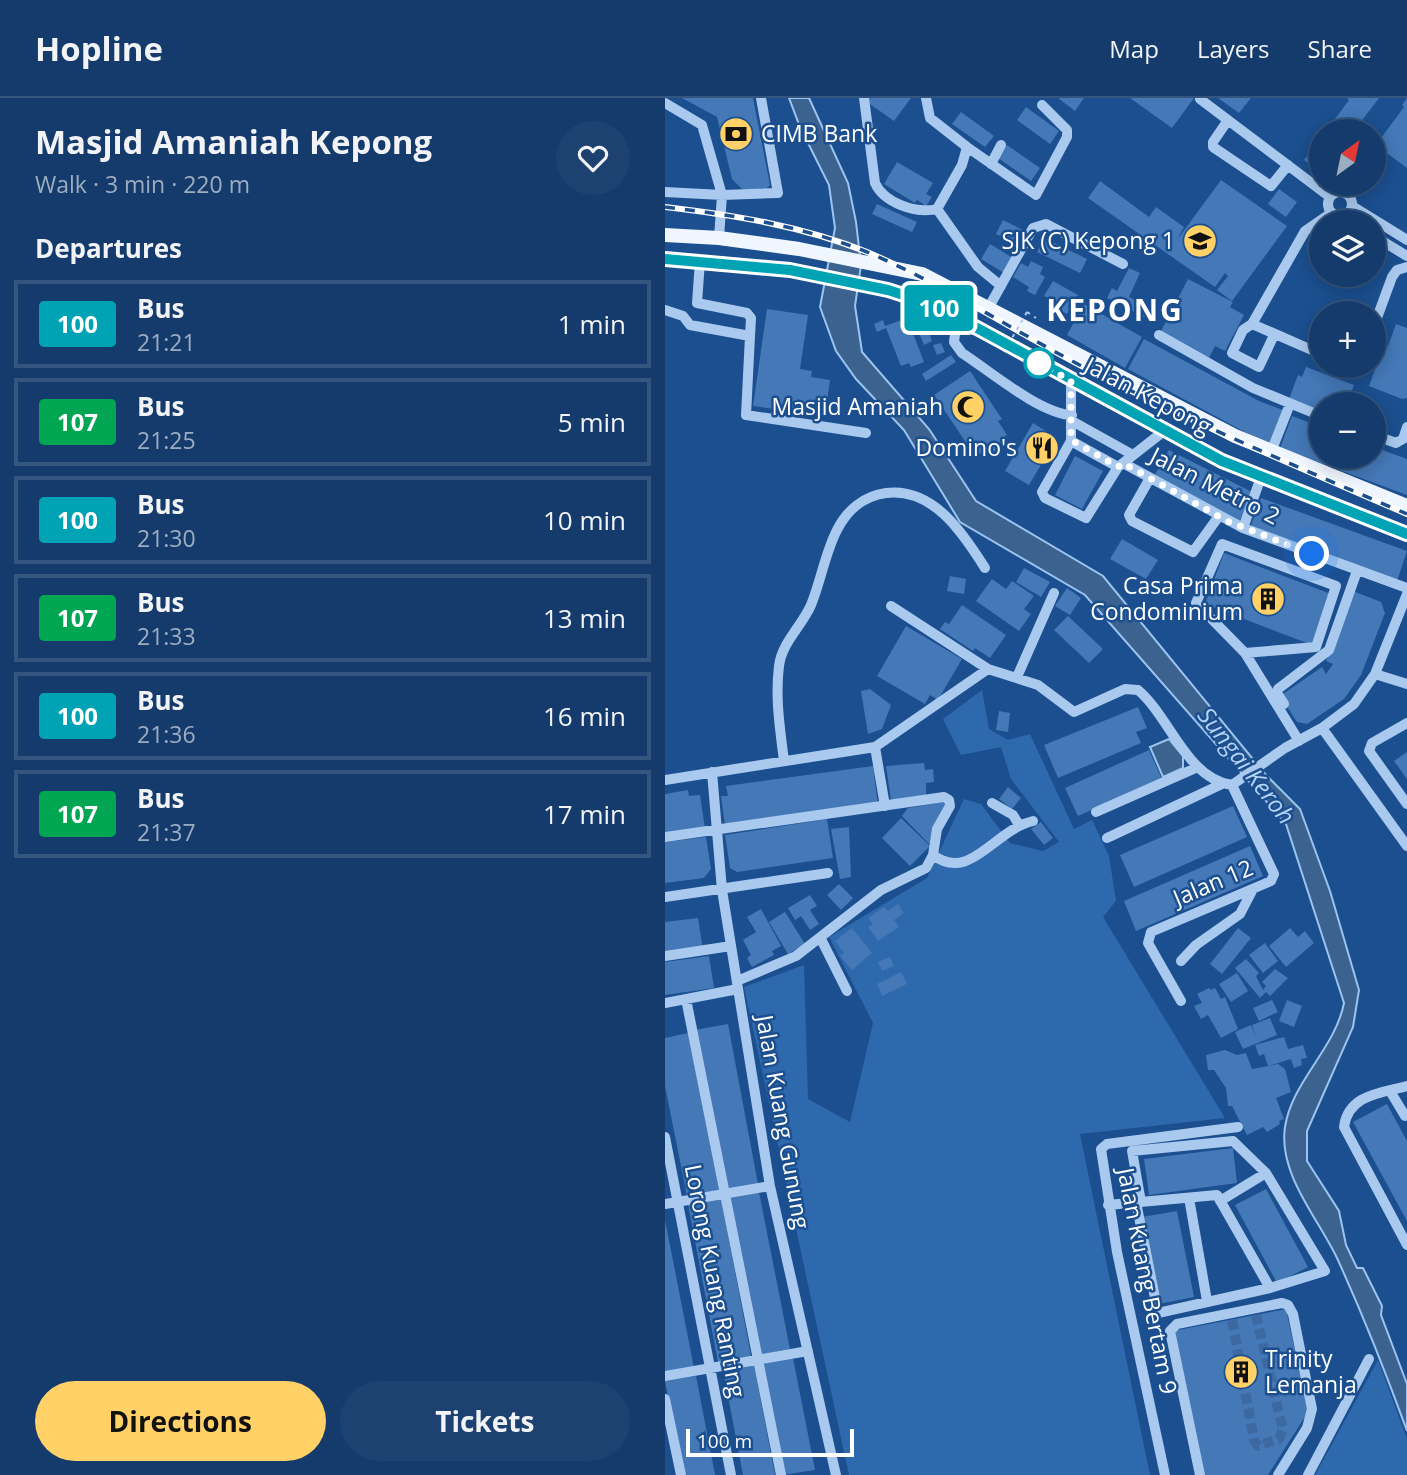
<!DOCTYPE html>
<meta charset="utf-8">
<style>
body{margin:0;font-family:"Open Sans",sans-serif;background:#1d4271;color:#f1f3f6;height:100vh;display:flex;flex-direction:column;font-size:26px;white-space:nowrap}
*{box-sizing:border-box;margin:0}
p{font-size:23px;color:#9dadc1}
.icon{flex:none;width:38px;height:38px;fill:none;stroke:currentColor;stroke-width:2;stroke-linecap:round;stroke-linejoin:round}
.map{position:relative;flex:1;overflow:hidden}
.sheet{display:flex;flex-direction:column;background:#143b6b;width:665px}
.sheet>*{flex:none}
.badge{padding:0 14px;border-radius:5px;font-size:24px;line-height:46px}
.needle{width:46px;rotate:33deg}
.tools{position:absolute;left:644px;top:21px;display:grid;gap:14px}
.tools a{display:grid;place-items:center;width:77px;height:77px;border-radius:50%;background:#143b6b;box-shadow:0 4px 18px #0003,0 0 0 2px #33557e;font-size:35px}
.scale{position:absolute;left:21px;bottom:18px;width:168px;box-sizing:border-box;padding-left:7px;border:4px solid #fff;border-top:0;font-size:19px;line-height:24px;white-space:nowrap;color:#fff;-webkit-text-stroke:5px #1b4f8f;paint-order:stroke}
.you{position:absolute;width:35px;height:35px;margin:-18px;border:5px solid #fff;border-radius:50%;background:#1a73e8;box-shadow:0 0 0 10px #1a73e833}
.map>.badge{position:absolute;translate:-50% -50%;box-shadow:0 0 0 4px #fff}
h2{padding:0 35px;font-size:26px;line-height:63px}
.round{display:grid;place-items:center;flex:none;width:74px;height:74px;border-radius:37px;background:#1d4271}
.summary{display:flex;align-items:center;justify-content:space-between;height:119px;padding:0 35px}
h1{font-size:33px;font-weight:700;line-height:52px}
.action{display:flex;gap:14px;margin-top:auto;padding:14px 35px}
.action a{flex:1;height:80px;border-radius:42px;background:#ffd166;color:#111;font-size:28px;font-weight:700;line-height:80px;text-align:center}
.action a+a{background:#1d4271;color:#f1f3f6}
ul{padding:0;list-style:none}
li{display:flex;align-items:center;gap:21px;height:88px;margin:0 14px 10px;padding:0 21px;border:4px solid #33557e;border-radius:0px}
li div{flex:1}
li b{display:block;font-size:26px}
li em{font-style:normal}
li .badge{min-width:77px;font-weight:700;text-align:center}
header{display:flex;align-items:center;gap:42px;box-sizing:border-box;height:98px;padding:0 35px;background:#143b6b;border-bottom:2px solid #33557e}
header strong{font-size:33px}
nav{display:flex;gap:38px;margin-inline-start:auto;font-size:24px}
main{display:flex;flex:1;min-height:0}
.map>svg:first-child{display:block}
.green{fill:#2e69ad}
.water{fill:#3c6290;stroke:#9cc4f0;stroke-width:2}
.building{fill:#4478b7}
.lines{fill:none;stroke-linecap:round;stroke-linejoin:round}
.minor-tunnel{stroke:#3d69a0;stroke-width:10;stroke-dasharray:10 5;stroke-linecap:butt}
.path{stroke:#a9c9ee;stroke-width:2;stroke-dasharray:3.5 5;stroke-linecap:butt}
.minor{stroke:#a9c9ee;stroke-width:10}
.major{stroke:#f0f6ff;stroke-width:14}
.rail-casing{stroke:#fff;stroke-width:6}
.rail{stroke:#1b4f8f;stroke-width:3.5;stroke-dasharray:10;stroke-linecap:butt}
.path-bridge{stroke:#a9c9ee;stroke-width:2;stroke-dasharray:3.5 5;stroke-linecap:butt}
.line-casing{stroke:#fff;stroke-width:16}
.line{stroke:#00a3b4;stroke-width:10}
.walk{stroke:#fff;stroke-width:7;stroke-dasharray:0 12.6}
.stop-dot{fill:#fff;stroke:#00a3b4;stroke-width:3.5}
.labels{text-anchor:middle;stroke-width:5;stroke-linejoin:round;paint-order:stroke}
.poi-label{font-size:23px;fill:#fff;stroke:#1b4f8f;text-anchor:end}
.street-label{font-size:23px;fill:#fff;stroke:#1b4f8f}
.water-label{font-size:24px;font-style:italic;fill:#b5d3f5;stroke:#1b4f8f}
.district-label{font-size:30px;font-weight:bold;letter-spacing:2px;fill:#fff;stroke:#1b4f8f}
</style>
<header>
<strong>Hopline</strong>
<nav><a>Map</a><a>Layers</a><a>Share</a></nav>
</header>
<main>
<section class="sheet">
<div class="summary"><div><h1>Masjid Amaniah Kepong</h1><p>Walk · 3 min · 220 m</p></div><a class="round"><svg class="icon" aria-label="heart" viewBox="0 0 24 24"><path d="M12 20l-8-8c-3-5 5-10 8-4 3-6 11-1 8 4z"/></svg></a></div>
<h2>Departures</h2>
<ul>
<li><span class="badge" style="background:#00a3b4;color:#fff">100</span><div><b>Bus</b><p>21:21</p></div><em>1 min</em></li>
<li><span class="badge" style="background:#00a651;color:#fff">107</span><div><b>Bus</b><p>21:25</p></div><em>5 min</em></li>
<li><span class="badge" style="background:#00a3b4;color:#fff">100</span><div><b>Bus</b><p>21:30</p></div><em>10 min</em></li>
<li><span class="badge" style="background:#00a651;color:#fff">107</span><div><b>Bus</b><p>21:33</p></div><em>13 min</em></li>
<li><span class="badge" style="background:#00a3b4;color:#fff">100</span><div><b>Bus</b><p>21:36</p></div><em>16 min</em></li>
<li><span class="badge" style="background:#00a651;color:#fff">107</span><div><b>Bus</b><p>21:37</p></div><em>17 min</em></li>
</ul>
<div class="action"><a>Directions</a><a>Tickets</a></div>
</section>
<div class="map">
<svg width="742" height="1377" viewBox="0 0 742 1377">
<rect width="100%" height="100%" fill="#1b4f8f"/>
<!-- green -->
<path class="green" d="M317,592l7,39 19,11 22,-6 44,95 18,-9 17,36 7,45 -13,16 122,201 -145,16 70,341h-301l-105,-488 60,-22 4,134 42,23 23,-99 -44,-86 98,-59 37,-79 17,5 29,39 33,8 16,-9 -48,-63 -10,-32 -40,8 -18,-36z
M713,1262l29,79v36h-92z"/>
<!-- water -->
<path class="water" d="M124,0h20l39,85 8,39 5,43 -6,41 7,46 67,77 47,72 127,75 163,199 34,34 30,82 29,99 -6,37 -46,104v30l32,50 7,34 11,23h6l19,38 -1,9 26,69v47c-21,-58 -44,-116 -70,-173 -19,-40 -59,-84 -52,-131 7,-46 50,-78 59,-124l-58,-179 -201,-229 -125,-73 -56,-92 -48,-51 -20,-28 -16,-44 15,-79 -6,-43 -29,-58z
M504,641l14,17v12l-20,9 -13,-30z"/>
<!-- building -->
<path class="building" d="M17,0h71l17,87 -6,6 -22,-2 -10,-10 -15,-62z
M205,0h41l-17,23 -27,-19z
M393,0h26l-9,13z
M465,0h64l-22,30z
M553,0h33l-12,15z
M682,0h32l-25,33h-28l23,-31z
M742,0v70l-31,-23 28,-38 -2,-2z
M361,9l33,24 -9,13 -33,-24z
M296,14l33,24 -9,11 -33,-23z
M656,39v36l-17,-13z
M342,47l33,23 -9,13 -33,-23z
M232,64l36,21 -7,11 6,3 -6,9 -9,-6 -2,3 -31,-19z
M556,82l66,46 -55,75 -15,-11 11,-14 -3,-3 -10,14 -127,-89 12,-17 49,36 7,-10 28,20 -7,13z
M614,91l18,13 -11,15 -18,-13z
M212,106l40,18 -5,10 -40,-18z
M338,122l22,11 -6,14 -23,-11z
M379,140l43,21 -7,14 -43,-21z
M325,146l23,14 -9,15 -23,-14z
M366,163l12,6 -3,7 5,3 -10,18 -8,-4 2,-4 -16,-10 8,-14 7,4z
M464,170l11,5 -11,24 26,13 -5,10 -43,-22 5,-10 5,3z
M523,181l45,23 -3,5 14,8 -19,36 -10,-5 -6,12 -49,-25z
M388,183l25,14 -11,19 -13,-7 2,-5 -12,-6z
M419,206l58,33 -17,31 -58,-33z
M102,211l41,6 -8,54 12,2 -1,6 19,3 -5,36 -72,-10z
M242,220l17,44 -13,5 -2,-4 -8,3 -15,-38 -9,4 -3,-8 9,-4 2,6z
M259,222l8,21 -8,4 -9,-21z
M731,226l11,4v70l-5,1 -33,-13 15,-41 4,1z
M479,241l115,62 24,9 -11,33 -18,-6 -126,-68z
M276,245l4,9 -8,3 -4,-10z
M286,257l5,7 -30,19 -4,-7z
M641,269l48,18 -7,19h-26v9l-32,-14 9,-24 4,2z
M305,273l32,48 -4,2 9,14 -7,5 3,5 -11,8 -3,-5 -9,6 -9,-13 -4,3 -33,-49z
M627,318l29,11v30h53v-10l33,12v36l-127,-47z
M368,325l24,15 -28,47 -24,-14z
M504,352l83,42 -13,30 -86,-44z
M410,358l28,15 -21,38 -27,-14z
M596,400l146,53 -10,30 -147,-53z
M457,441l36,21 -12,19 -36,-20z
M559,455l107,41 -19,51 -107,-41z
M359,470l26,14 -9,15 -25,-15z
M285,478l16,3 -2,15 -17,-3z
M327,481l14,10 6,-8 22,15 -10,13 7,5 -12,17 -43,-30z
M402,490l14,10 -11,17 -15,-9z
M688,493l28,11 4,11 -24,62 -17,24 -37,25 -10,-2 -17,-26 42,-29 4,7 7,-10 -7,-3z
M297,507l44,30 -16,23 -15,-10 -2,3 -33,-22 5,-7 4,2z
M403,518l35,33 -14,14 -35,-33z
M241,528l56,33 -24,41 -8,-5 -5,9 -48,-28z
M205,591l21,16 -9,24 -14,5 -7,-43z
M473,609l9,21 -11,4 5,11 -83,35 -14,-33z
M334,613l11,2 -2,19 -12,-2z
M484,652l13,29 -84,37 -13,-28z
M742,654v27l-13,-18z
M259,665l1,7 8,-1 1,13 -8,1v12l-35,5 -5,-34z
M208,668l5,39 -153,21 -4,-30h7l-2,-10z
M343,689l13,11 -9,11 -13,-10z
M23,692l1,6 11,-1 5,34 -40,6v-41z
M278,704l4,5 -18,37 -27,-28 6,-8z
M568,708l14,31 -113,50 -14,-32z
M236,720l29,28 -20,20 -28,-28z
M162,721l6,39 -96,14 -7,-4 -5,-33z
M376,724l12,16 -9,7 -13,-16z
M184,729l2,50 -11,2 -9,-50z
M41,739l5,32 -7,9 -39,5v-41z
M585,748l13,30 -127,55 -12,-30z
M174,786l14,14 -12,12 -14,-15z
M145,797l7,11 -7,4 9,14 -9,6 -9,-14 -6,4 -7,-12z
M233,806l6,9 -10,7 5,7 -21,14 -10,-14 5,-3 -5,-6 16,-11 4,4z
M96,811l20,37 -9,5 2,4 -22,12 -5,-9 4,-3 -8,-15 13,-8 -9,-15z
M120,814l20,32 -17,10 -19,-32z
M33,820l5,32 -38,5v-33z
M187,830l20,25 -20,17 -12,-14 4,-3 -9,-12z
M573,830l13,10 -29,36 -12,-10z
M625,830l8,9 7,-6 9,12 -28,24 -17,-21z
M600,845l13,18 -15,12 -14,-18z
M44,858l5,32 -49,7v-33z
M225,859l4,9 -12,5 -4,-9z
M581,861l13,14 -3,3 7,14 3,-4 -4,-4 13,-13 13,9 -18,18 -4,-4 -6,6 -25,-30z
M236,874l6,12 -25,12 -5,-12z
M572,875l11,18 -17,11 -12,-18z
M544,890l2,2 4,-2 6,11 4,-2 13,32 -17,9 -13,-23 -7,4 -7,-13 8,-3 -5,-9z
M607,902l6,12 -19,9 -6,-13z
M622,902l15,6 -8,21 -15,-6z
M605,920l7,17 -34,14 -8,-17 16,-7 5,13 -4,-13z
M63,926l30,160 -33,6 -30,-160z
M23,935l31,157 -32,6 -22,-110v-48z
M619,939l4,12 15,-4 4,13 -6,1 1,6 -8,3 -3,-9 -23,7 -4,-12 -5,2 -4,-11z
M560,952l12,5 9,-2 6,16 26,-5 7,5 6,23 -15,6 8,21 -5,2 1,3 -13,8 -4,-5 -16,8 -15,-29h-4l-2,-18 -12,-18h-6l-2,-15z
M722,1006l20,37v80l-54,-99z
M568,1050l4,35 -88,12 -5,-36z
M601,1091l42,78 -31,16 -42,-78z
M94,1094l31,157 -32,6 -30,-157z
M56,1100l30,158 -33,6 -30,-158z
M512,1113l17,86 -35,7 -17,-87z
M0,1122l29,148 -29,6z
M621,1211l22,103 -40,63h-65l-30,-144z
M128,1260l22,112 -33,5 -22,-111z
M89,1267l21,110h-32l-20,-105z
M31,1278l19,99h-32l-18,-94z"/>
<g class="lines">
<!-- minor-tunnel -->
<path class="minor-tunnel" d="M567,1222l22,120 4,6 21,-7 4,-9 -27,-115"/>
<!-- path -->
<path class="path" d="M362,214l9,6"/>
<!-- minor -->
<path class="minor" d="M199,0l11,85c9,20 41,31 62,26
M261,0l4,20 37,29 -5,18 -25,44 41,58 23,19
M535,1l130,98
M0,5l37,22 20,70 -3,43
M563,22l-15,22v5l58,39 17,-21
M302,49l69,48 31,-58v-7l-25,-25
M326,66l10,-19
M663 106a12 12 0 1 1 24 0a12 12 0 1 1-24 0Z
M0,94l57,3 56,-2 -17,-95
M687,108l55,34
M709,138l33,20
M35,163l-3,42 50,10 4,5 -1,18
M324,209l44,-79 13,-4 77,40
M0,212l18,6 7,9 60,11 -4,79 120,18
M292,220l-3,24 8,11c28,18 78,61 110,62
M587,226l69,30
M709,228l18,-49 5,-7 10,-3
M494,237l94,53 68,28
M609,237l-15,32 -27,-14 11,-23 9,-6 53,-93 26,-18
M687,268h6
M406,283v60l47,26 46,-36
M407,323l61,34
M709,337l22,8 7,-4 4,-12
M406,343l-29,51 3,6 41,20 32,-51
M606,354l19,-48
M458,365l120,65 164,60
M485,380l-21,37 3,6 61,31 26,-36
M578,430l18,-51
M226,508l97,63
M580,555l71,-6 20,-61 -114,-42 -26,59 49,50 54,88
M710,576l32,10
M352,579l37,-84
M619,606l-7,-11 1,-4 51,-39 28,-79
M742,625l-35,20 -3,8 38,53
M657,630l85,118
M210,649l10,59
M119,663c-4,-32 -9,-63 -5,-95 3,-24 23,-40 32,-61 10,-24 14,-52 26,-75 10,-20 27,-34 49,-37 47,-6 77,40 99,75
M47,674l10,118 48,296 66,289
M0,682l210,-33 113,-78 50,16 36,27 51,-23 13,1c32,27 49,89 94,95l53,-37 37,-20 32,-24 21,-30 32,-80
M327,705l21,12 6,10
M431,714l102,-45
M0,739l279,-40 5,3 1,6 -13,23 -4,26 -7,13 -45,22 -85,66 -59,25
M442,740l115,-54
M268,757c37,28 61,-25 100,-34
M0,799l163,-24
M156,841l26,52
M0,858l66,-10
M516,863l15,-16 44,-31 13,-25
M21,901l95,476
M516,903l-33,-58 3,-11 120,-51 3,-7 -42,-89
M0,905l73,-14
M742,988c-27,7 -59,9 -63,41l63,118
M725,993l15,25
M0,1039l66,338
M524,1100l18,103
M555,1103l46,-28
M471,1104l22,111 112,-25 55,-17 -59,-98 -33,-32 -101,10 9,51
M0,1106l105,-18
M443,1107l109,-10 53,93
M0,1278l143,-25
M0,1301l16,76
M500,1377l-48,-223 -16,-103 6,-5 131,-17
M535,1377l-30,-144 7,-7 105,-21 6,2 5,9 19,95 -5,19 -29,47
M643,1377l61,-116"/>
<!-- major -->
<path class="major" d="M0,137l54,3 80,11 123,25 313,162 172,70
M0,161l125,11 98,20 28,9 61,29 245,133 185,73"/>
<!-- rail casing -->
<g class="rail-casing">
<path id="rail" d="M0,109c69,8 137,19 202,45 80,34 153,83 230,122 102,51 205,95 310,140"/>
</g>
<!-- rail -->
<use href="#rail" class="rail"/>
<!-- path-bridge -->
<path class="path-bridge" d="M339,254l23,-40"/>
</g>
<g class="lines">
<!-- line casing -->
<g class="line-casing">
<path id="line" d="M0,161l125,11 98,20 28,9 61,29 245,133 185,73"/>
</g>
<!-- line -->
<use href="#line" class="line"/>
<!-- walk -->
<path class="walk" d="M374,265l32,18v59l47,27 5,-4 104,58 85,33"/>
</g>
<!-- icons -->
<defs>
<g id="bank-disc" transform="scale(1.75)"><circle r="9.5" fill="#ffd166" stroke="#1b4f8f"/><path d="M-6-4H6V4H-6ZM0-2.3a2.3 2.3 0 1 0 0 4.6a2.3 2.3 0 1 0 0-4.6Z" fill="#111"/></g>
<g id="school-disc" transform="scale(1.75)"><circle r="9.5" fill="#ffd166" stroke="#1b4f8f"/><path d="M0-5L7-2L0 1L-7-2ZM-4 1L0 2.5L4 1V4Q0 6-4 4Z" fill="#111"/></g>
<g id="mosque-disc" transform="scale(1.75)"><circle r="9.5" fill="#ffd166" stroke="#1b4f8f"/><path d="M3.5-4.9A6 6 0 1 0 3.5 4.9A5 5 0 1 1 3.5-4.9Z" fill="#111"/></g>
<g id="restaurant-disc" transform="scale(1.75)"><circle r="9.5" fill="#ffd166" stroke="#1b4f8f"/><path d="M-5-6h1v4h1v-4h1v4h1v-4h1v5L-1.5 .5V6h-2V.5L-5-1ZM5-6V6H3V1.5H1.5Q1.5-4 5-6Z" fill="#111"/></g>
<g id="building-disc" transform="scale(1.75)"><circle r="9.5" fill="#ffd166" stroke="#1b4f8f"/><path d="M-4-6H4V6H1V3H-1V6H-4ZM-2.5-4.3h1.7v1.8h-1.7ZM.8-4.3h1.7v1.8H.8ZM-2.5-1h1.7V.8h-1.7ZM.8-1h1.7V.8H.8Z" fill="#111"/></g>
</defs>
<g fill-rule="evenodd">
<use href="#bank-disc" x="71" y="36"/>
<use href="#school-disc" x="535" y="143"/>
<use href="#mosque-disc" x="303" y="309"/>
<use href="#restaurant-disc" x="377" y="350"/>
<use href="#building-disc" x="603" y="501"/>
<use href="#building-disc" x="576" y="1274"/>
</g>
<!-- markers -->
<circle class="stop-dot" cx="374" cy="265" r="14"/>
<g class="labels">
<!-- poi labels -->
<g class="poi-label">
<text x="96" y="44" text-anchor="start">CIMB Bank</text>
<text x="510" y="151">SJK (C) Kepong 1</text>
<text x="278" y="317">Masjid Amaniah</text>
<text x="352" y="358">Domino's</text>
<text x="578" y="496">Casa Prima<tspan x="578" dy="26">Condominium</tspan></text>
<text x="600" y="1269" text-anchor="start">Trinity<tspan x="600" dy="26">Lemanja</tspan></text>
</g>
<!-- street labels -->
<g class="street-label">
<text transform="translate(483 298) rotate(28)" y="8">Jalan Kepong</text>
<text transform="translate(550 388) rotate(27)" y="8">Jalan Metro 2</text>
<text transform="translate(548 785) rotate(-23)" y="8">Jalan 12</text>
<text transform="translate(118 1024) rotate(80)" y="8">Jalan Kuang Gunung</text>
<text transform="translate(50 1183) rotate(79)" y="8">Lorong Kuang Ranting</text>
<text transform="translate(482 1183) rotate(79)" y="8">Jalan Kuang Bertam 9</text>
</g>
<!-- water labels -->
<g class="water-label">
<text transform="translate(581 668) rotate(52)" y="8">Sungai Keroh</text>
</g>
<!-- district labels -->
<g class="district-label">
<text x="450" y="223">KEPONG</text>
</g>
</g>
</svg>
<div class="tools">
<a><svg class="needle" viewBox="-14 -14 28 28"><path d="M0-13l5 13h-10z" fill="#e53935"/><path d="M0 13l5-13h-10z" fill="#9dadc1"/></svg></a>
<a><svg class="icon" aria-label="layers" viewBox="0 0 24 24"><path d="M12 4l9 5-9 5-9-5zM3 14l9 5 9-5"/></svg></a>
<a>+</a>
<a>−</a>
</div>
<div class="scale">100 m</div>
<div class="you" style="left:647px;top:456px"></div>
<b class="badge" style="left:274px;top:210px;background:#00a3b4;color:#fff">100</b>
</div>
</main>
